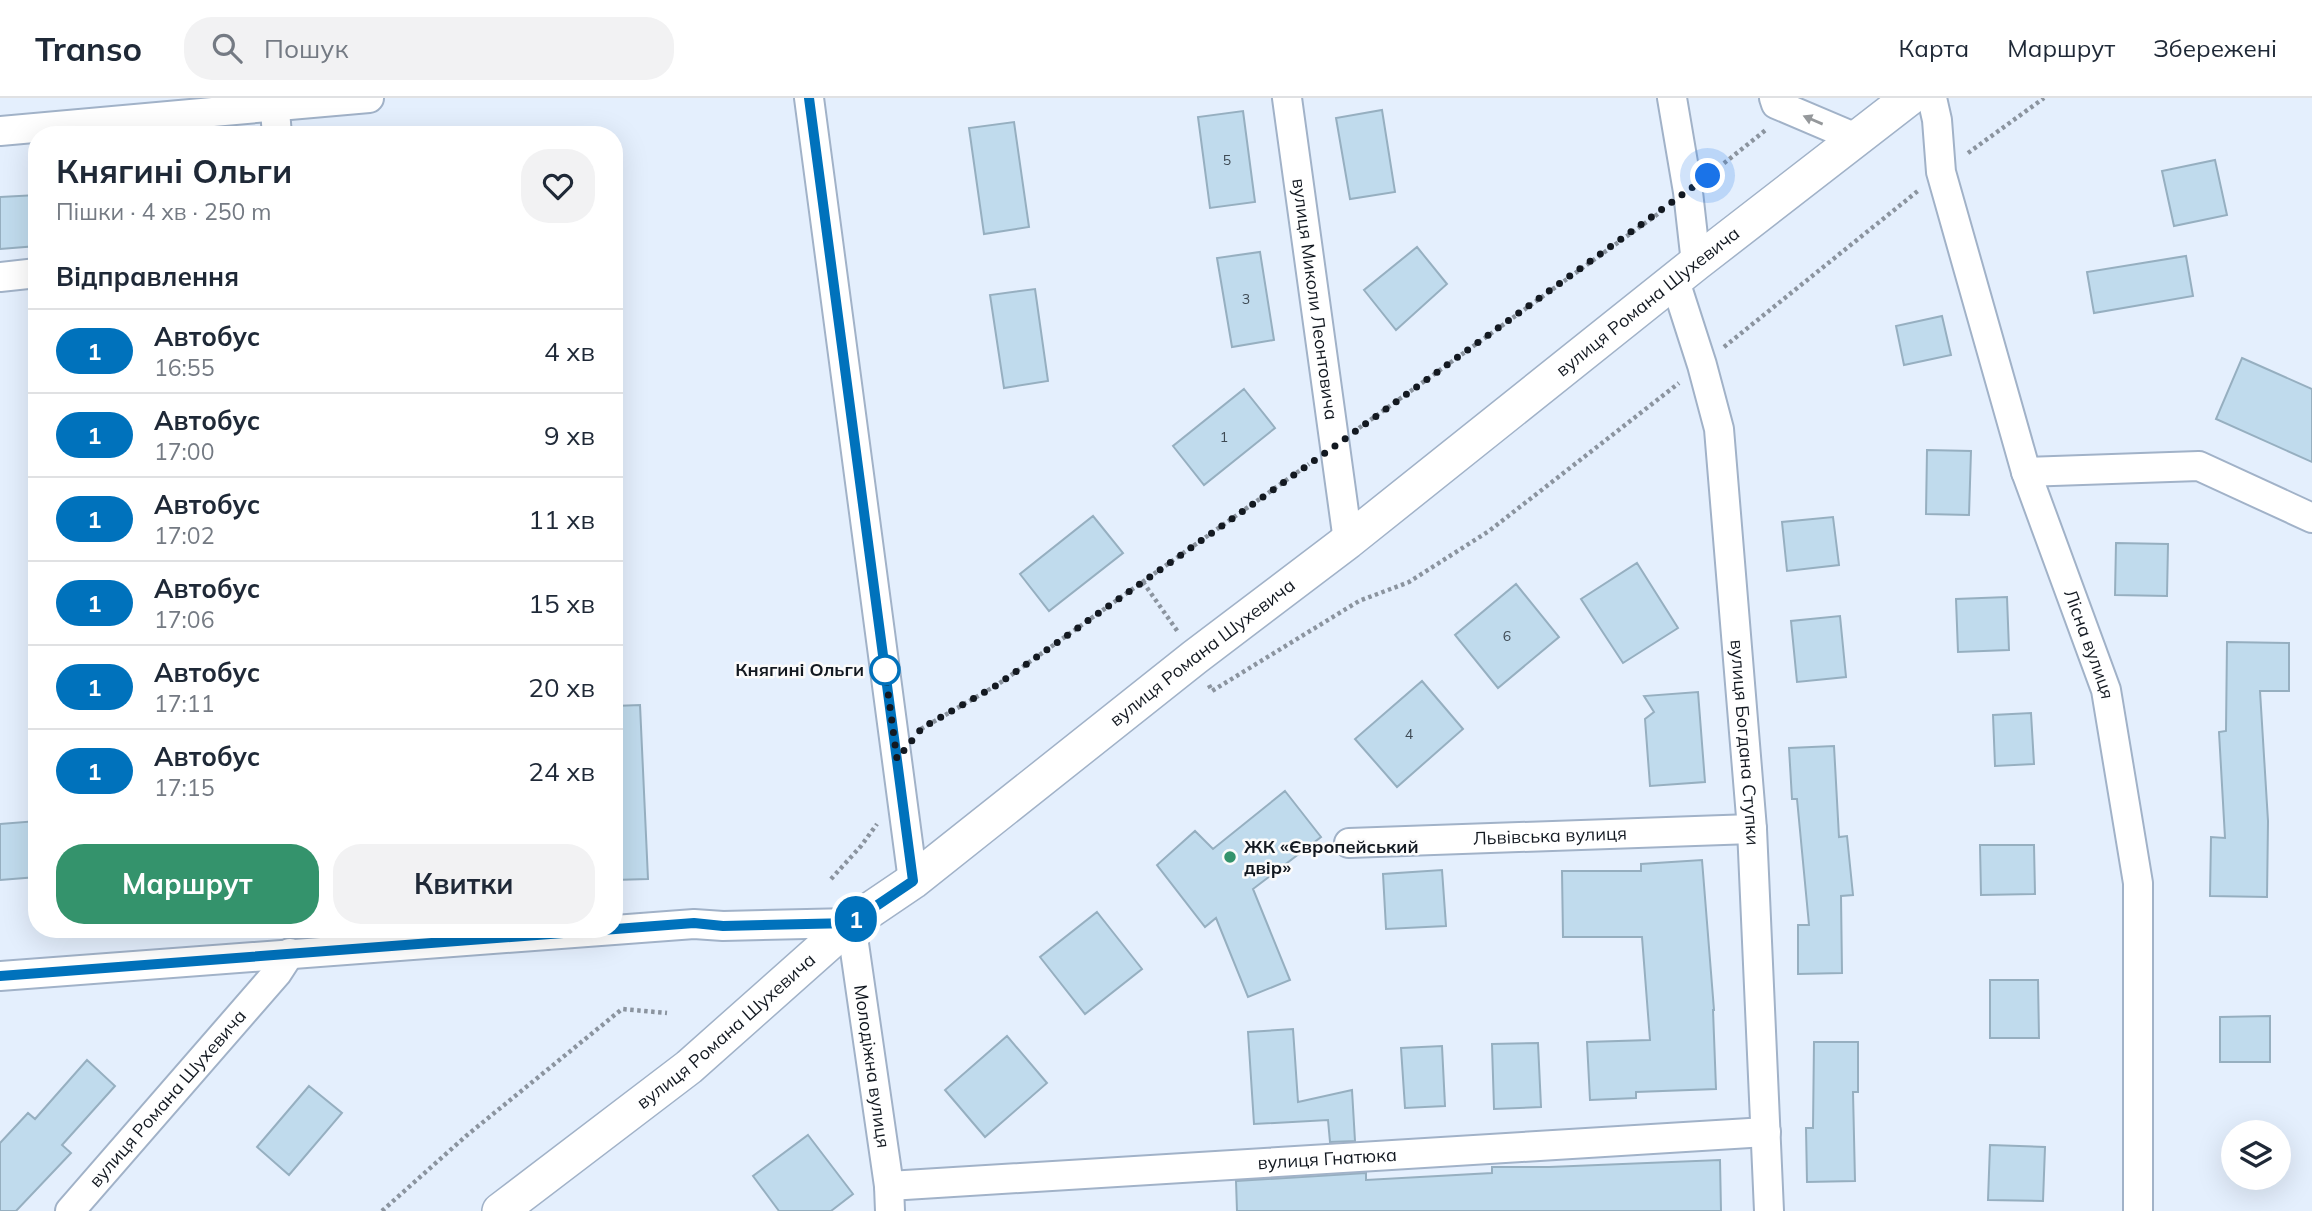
<!DOCTYPE html>
<html lang="uk">
<meta charset="utf-8">
<style>
body{margin:0;font-family:Mulish,sans-serif;background:#f2f2f3;color:#1f2937;height:100vh;display:flex;flex-direction:column;font-size:26px;white-space:nowrap}
*{box-sizing:border-box;margin:0}
p{font-size:23px;color:#747a83}
.icon{flex:none;width:38px;height:38px;fill:none;stroke:currentColor;stroke-width:2;stroke-linecap:round;stroke-linejoin:round}
.map{position:relative;flex:1;overflow:hidden}
.details{position:absolute;left:28px;top:28px;width:595px;height:812px;display:flex;flex-direction:column;background:#fff;border-radius:28px;box-shadow:0 7px 28px #0002}
.details>*{flex:none}
.badge{padding:0 14px;border-radius:23px;font-size:24px;line-height:46px}
.controls{position:absolute;left:2221px;top:1022px;display:grid;gap:14px}
.controls a{display:grid;place-items:center;width:70px;height:70px;border-radius:50%;background:#fff;box-shadow:0 7px 28px #0002;font-size:35px}
.you{position:absolute;width:35px;height:35px;margin:-18px;border:5px solid #fff;border-radius:50%;background:#1a73e8;box-shadow:0 0 0 10px #1a73e833}
.map>.badge{position:absolute;translate:-50% -50%;box-shadow:0 0 0 4px #fff}
h2{padding:0 28px;font-size:26px;line-height:63px}
.round{display:grid;place-items:center;flex:none;width:74px;height:74px;border-radius:28px;background:#f2f2f3}
.head{display:flex;align-items:center;justify-content:space-between;height:119px;padding:0 28px}
h1{font-size:33px;font-weight:700;line-height:52px}
.cta{display:flex;gap:14px;margin-top:auto;padding:14px 28px}
.cta a{flex:1;height:80px;border-radius:28px;background:#34936c;color:#fff;font-size:28px;font-weight:700;line-height:80px;text-align:center}
.cta a+a{background:#f2f2f3;color:#1f2937}
ul{padding:0;list-style:none}
li{display:flex;align-items:center;gap:21px;height:84px;padding:0 28px;border-top:2px solid #e0e1e3}
li div{flex:1}
li b{display:block;font-size:26px}
li em{font-style:normal}
li .badge{min-width:77px;font-weight:700;text-align:center}
header{display:flex;align-items:center;gap:42px;box-sizing:border-box;height:98px;padding:0 35px;background:#fff;border-bottom:2px solid #e0e1e3}
header strong{font-size:33px}
nav{display:flex;gap:38px;margin-inline-start:auto;font-size:24px}
.search{width:490px;height:63px;background:#f2f2f3;display:flex;align-items:center;gap:18px;box-sizing:border-box;padding:0 24px;border-radius:28px;color:#747a83;font-size:26px}
.map>svg:first-child{display:block}
.building{fill:#c0dbed;stroke:#96afc0;stroke-width:2}
.lines{fill:none;stroke-linecap:round;stroke-linejoin:round}
.minor-casing{stroke:#a1b2c8;stroke-width:32}
.major-casing{stroke:#a1b2c8;stroke-width:38}
.path{stroke:#8b949f;stroke-width:4.5;stroke-dasharray:3.5 3.5;stroke-linecap:butt}
.minor{stroke:#fff;stroke-width:28}
.major{stroke:#fff;stroke-width:35}
.oneway{fill:#95989b}
.line-casing{stroke:#fff;stroke-width:16}
.line{stroke:#0072bc;stroke-width:10}
.walk{stroke:#131921;stroke-width:7;stroke-dasharray:0 12.6}
.stop-dot{fill:#fff;stroke:#0072bc;stroke-width:3.5}
.poi-dot{fill:#34936c;stroke:#fbfbfb;stroke-width:2.5}
.labels{text-anchor:middle;stroke-width:5;stroke-linejoin:round;paint-order:stroke}
.number-label{font-size:14px;fill:#3e4a54}
.street-label{font-size:18px;fill:#131921;stroke:#fbfbfb}
.stop-label{font-size:18px;font-weight:bold;fill:#131921;stroke:#fbfbfb;text-anchor:end}
.poi-label{font-size:18px;font-weight:bold;fill:#131921;stroke:#fbfbfb;text-anchor:start}
</style>
<header>
<strong>Transo</strong>
<div class="search"><svg class="icon" aria-label="search" viewBox="0 0 24 24"><circle cx="10" cy="10" r="6"/><path d="M15 15l6 6"/></svg>Пошук</div>
<nav><a>Карта</a><a>Маршрут</a><a>Збережені</a></nav>
</header>
<div class="map">
<svg width="2312" height="1113" viewBox="0 0 2312 1113">
<rect width="100%" height="100%" fill="#e4effd"/>
<!-- building -->
<path class="building" d="M1382,12l13,82 -45,7 -14,-81z
M1243,13l12,91 -45,6 -12,-91z
M1014,24l15,105 -45,7 -15,-106z
M2215,62l12,55 -53,11 -12,-55z
M37,97v51l-37,3v-52z
M1417,149l30,37 -51,46 -32,-40z
M1260,154l14,88 -42,7 -15,-89z
M2186,158l7,40 -99,17 -7,-41z
M1035,191l13,92 -44,7 -14,-93z
M1942,218l9,39 -47,10 -8,-39z
M2242,260l70,31v73l-96,-43z
M1244,291l31,39 -71,57 -31,-39z
M1927,352l44,1 -2,64 -43,-1z
M1093,418l30,37 -74,58 -29,-37z
M1833,419l6,48 -52,6 -5,-49z
M2116,445l52,1 -1,52 -52,-1z
M1637,465l41,65 -55,35 -42,-64z
M1516,486l43,53 -61,51 -43,-53z
M2007,499l2,53 -51,2 -2,-53z
M1840,518l6,61 -49,5 -6,-61z
M2227,544l62,1v48h-29l8,130 -1,76 -57,-1 1,-59 14,1 -6,-106 7,-1z
M1422,583l41,48 -66,58 -42,-48z
M1698,594l7,90 -55,4 -5,-67 9,-7 -10,-16z
M640,607l8,174 -34,1v-174z
M2031,615l3,51 -39,2 -2,-51z
M1834,648l5,91 8,-1 6,59 -12,1 1,77 -44,1v-49h11l-12,-126h-5l-3,-51z
M1285,693l36,46 -68,52 37,91 -42,17 -32,-79 -11,9 -48,-62 38,-34 18,18z
M37,723v56l-37,3v-56z
M1980,747h54l1,49 -54,1z
M1702,762l12,150h-1l3,79 -80,3v6l-46,2 -3,-58 63,-2 -8,-103h-79l-1,-66h79v-7z
M1442,772l4,56 -60,3 -3,-55z
M1097,814l45,57 -57,45 -45,-57z
M1990,882h48l1,58h-49z
M2270,918v46h-50v-45z
M1293,931l5,73 54,-12 3,51 -25,1 -2,-22 -74,4 -6,-92z
M1007,938l40,47 -62,54 -40,-47z
M1814,944h44v50h-5l2,89 -48,1 -1,-54h7z
M1538,945l3,64 -47,2 -2,-65z
M1442,948l3,60 -40,2 -4,-60z
M87,962l28,26 -53,59 9,8 -55,58h-16v-68l28,-30 7,6z
M309,988l33,27 -53,62 -32,-28z
M808,1037l45,59 -22,17h-52l-26,-35z
M1990,1047l55,2 -2,54 -55,-1z
M1720,1062l1,51h-484l-1,-30 130,-8v7l126,-7v-6h57z"/>
<g class="lines">
<!-- minor casing -->
<g class="minor-casing">
<g id="minor">
<path d="M274,0l3,37"/>
<path d="M809,0l104,783"/>
<path id="s1" d="M1287,0l61,443"/>
<path d="M1672,0l16,94 8,71"/>
<path d="M1774,0l2,6 80,34"/>
<path id="s2" d="M1932,0l5,22 4,52 85,300 80,218 32,193v328"/>
<path d="M0,33l369,-33"/>
<path d="M0,179l37,-4"/>
<path id="s3" d="M1675,183l27,84 17,64 33,400 17,382"/>
<path d="M2026,374l173,-6 113,52"/>
<path id="s4" d="M1349,745l403,-14"/>
<path id="s5" d="M0,878l694,-52 29,2 128,-3 38,263 1,25"/>
<path id="s6" d="M889,1088l877,-54"/>
<path id="s7" d="M70,1113l207,-238 13,-20"/>
</g>
</g>
<!-- major casing -->
<g class="major-casing">
<g id="major">
<path id="s8" d="M500,1113l189,-144 162,-144 62,-42 282,-224 153,-116 348,-278 213,-165"/>
</g>
</g>
<!-- path -->
<path class="path" d="M1968,55l76,-55
M1713,74l54,-43
M1724,249l195,-157
M1359,330l303,-217
M1143,484l35,50
M1209,587l3,6 147,-90 50,-19 80,-51 190,-148
M921,631l76,-44 312,-221
M831,781l30,-33 16,-22
M382,1113l84,-75 156,-127 45,4"/>
<!-- minor -->
<use href="#minor" class="minor"/>
<!-- major -->
<use href="#major" class="major"/>
</g>
<!-- one-way arrows -->
<defs><path id="oneway-solid" d="M-6-.8H1V-3.2L6.5 0L1 3.2V.8H-6Z" transform="scale(1.75)"/></defs>
<use class="oneway" href="#oneway-solid" transform="translate(1813 22) rotate(-157)"/>
<g class="lines">
<!-- line casing -->
<g class="line-casing">
<path id="line" d="M0,878l694,-53 29,3 128,-3 62,-42 -104,-783"/>
</g>
<!-- line -->
<use href="#line" class="line"/>
<!-- walk -->
<path class="walk" d="M885,572l12,89 25,-31 75,-43 338,-239 373,-270"/>
</g>
<!-- markers -->
<circle class="stop-dot" cx="885" cy="572" r="14"/>
<circle class="poi-dot" cx="1230" cy="759" r="7"/>
<g class="labels">
<!-- number labels -->
<g class="number-label">
<text x="1227" y="67">5</text>
<text x="1246" y="206">3</text>
<text x="1224" y="344">1</text>
<text x="1507" y="543">6</text>
<text x="1409" y="641">4</text>
</g>
<!-- street labels -->
<g class="street-label">
<text dy="6" stroke="none"><textPath href="#s1" startOffset="203">вулиця Миколи Леонтовича</textPath></text>
<text dy="6" stroke="none"><textPath href="#s8" startOffset="1465">вулиця Романа Шухевича</textPath></text>
<text dy="6" stroke="none"><textPath href="#s2" startOffset="570">Лісна вулиця</textPath></text>
<text dy="6" stroke="none"><textPath href="#s8" startOffset="898">вулиця Романа Шухевича</textPath></text>
<text dy="6" stroke="none"><textPath href="#s3" startOffset="469">вулиця Богдана Ступки</textPath></text>
<text dy="6" stroke="none"><textPath href="#s4" startOffset="201">Львівська вулиця</textPath></text>
<text dy="6" stroke="none"><textPath href="#s8" startOffset="289">вулиця Романа Шухевича</textPath></text>
<text dy="6" stroke="none"><textPath href="#s5" startOffset="998">Молодіжна вулиця</textPath></text>
<text dy="6" stroke="none"><textPath href="#s7" startOffset="149">вулиця Романа Шухевича</textPath></text>
<text dy="6" stroke="none"><textPath href="#s6" startOffset="439">вулиця Гнатюка</textPath></text>
</g>
<!-- stop labels -->
<g class="stop-label">
<text x="864" y="578">Княгині Ольги</text>
</g>
<!-- poi labels -->
<g class="poi-label">
<text x="1244" y="755">ЖК «Європейський<tspan x="1244" dy="21">двір»</tspan></text>
</g>
</g>
</svg>
<div class="controls">
<a><svg class="icon" aria-label="layers" viewBox="0 0 24 24"><path d="M12 4l9 5-9 5-9-5zM3 14l9 5 9-5"/></svg></a>
</div>
<div class="you" style="left:1708px;top:78px"></div>
<b class="badge" style="left:856px;top:821px;background:#0072bc;color:#fff">1</b>
<section class="details">
<div class="head"><div><h1>Княгині Ольги</h1><p>Пішки · 4 хв · 250 m</p></div><a class="round"><svg class="icon" aria-label="heart" viewBox="0 0 24 24"><path d="M12 20l-8-8c-3-5 5-10 8-4 3-6 11-1 8 4z"/></svg></a></div>
<h2>Відправлення</h2>
<ul>
<li><span class="badge" style="background:#0072bc;color:#fff">1</span><div><b>Автобус</b><p>16:55</p></div><em>4 хв</em></li>
<li><span class="badge" style="background:#0072bc;color:#fff">1</span><div><b>Автобус</b><p>17:00</p></div><em>9 хв</em></li>
<li><span class="badge" style="background:#0072bc;color:#fff">1</span><div><b>Автобус</b><p>17:02</p></div><em>11 хв</em></li>
<li><span class="badge" style="background:#0072bc;color:#fff">1</span><div><b>Автобус</b><p>17:06</p></div><em>15 хв</em></li>
<li><span class="badge" style="background:#0072bc;color:#fff">1</span><div><b>Автобус</b><p>17:11</p></div><em>20 хв</em></li>
<li><span class="badge" style="background:#0072bc;color:#fff">1</span><div><b>Автобус</b><p>17:15</p></div><em>24 хв</em></li>
</ul>
<div class="cta"><a>Маршрут</a><a>Квитки</a></div>
</section>
</div>
